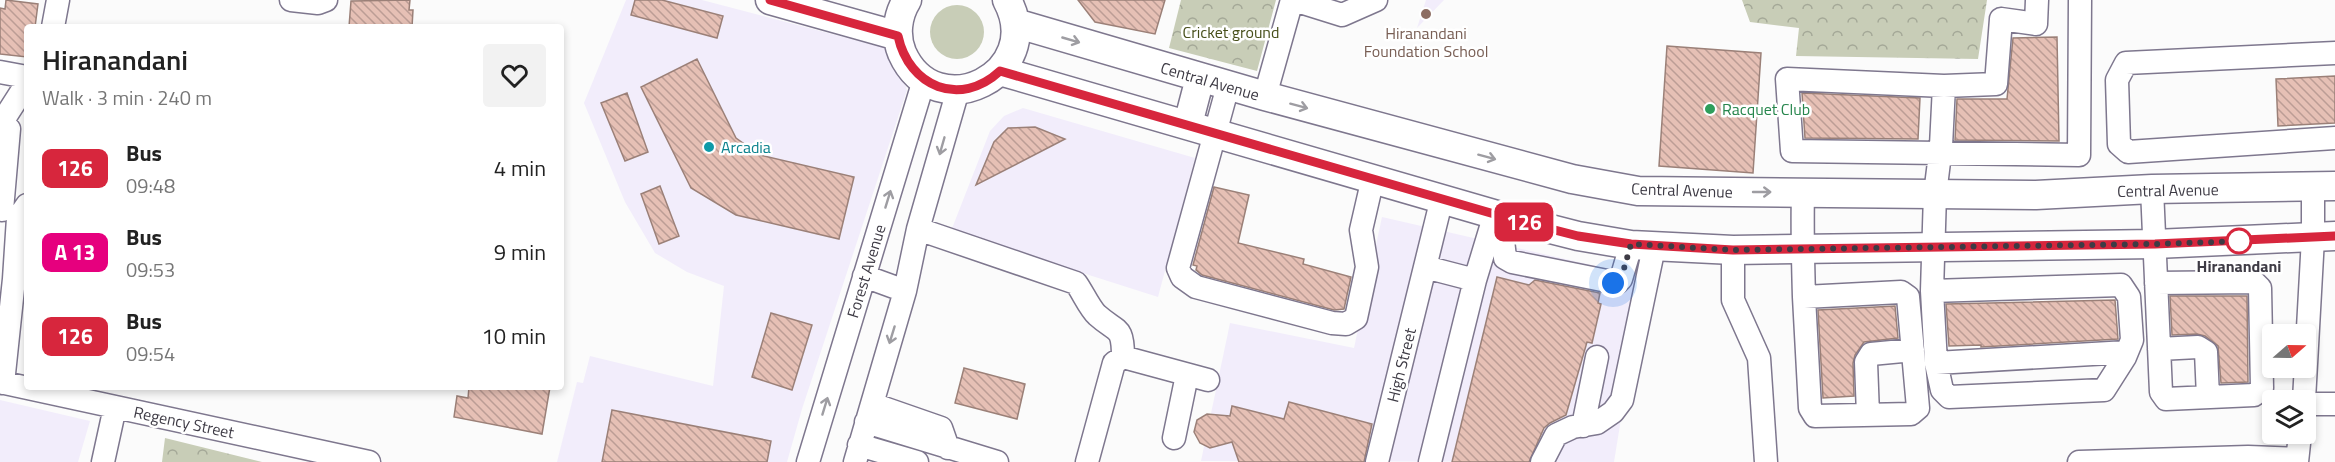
<!DOCTYPE html>
<meta charset="utf-8">
<style>
body{margin:0;font-family:"Titillium Web",sans-serif;background:#f2f2f2;color:#222;height:100vh;display:flex;flex-direction:column;font-size:22px;white-space:nowrap}
*{box-sizing:border-box;margin:0}
p{font-size:20px;color:#767676}
.icon{flex:none;width:33px;height:33px;fill:none;stroke:currentColor;stroke-width:2;stroke-linecap:round;stroke-linejoin:round}
.map{position:relative;flex:1;overflow:hidden}
.side{position:absolute;left:24px;top:24px;width:540px;height:366px;display:flex;flex-direction:column;background:#fff;border-radius:6px;box-shadow:0 3px 9px #0003}
.side>*{flex:none}
.badge{padding:0 12px;border-radius:9px;font-size:21px;line-height:39px}
.needle{width:39px;rotate:70deg}
.controls{position:absolute;left:2262px;top:324px;display:grid;gap:12px}
.controls a{display:grid;place-items:center;width:54px;height:54px;border-radius:6px;background:#fff;box-shadow:0 3px 9px #0003;font-size:30px}
.you{position:absolute;width:30px;height:30px;margin:-15px;border:4px solid #fff;border-radius:50%;background:#1a73e8;box-shadow:0 0 0 9px #1a73e833}
.map>.badge{position:absolute;translate:-50% -50%;box-shadow:0 0 0 3px #fff}
.round{display:grid;place-items:center;flex:none;width:63px;height:63px;border-radius:6px;background:#f2f2f2}
.overview{display:flex;align-items:center;justify-content:space-between;height:102px;padding:0 18px}
h1{font-size:28px;font-weight:600;line-height:45px}
ul{padding:0;list-style:none}
li{display:flex;align-items:center;gap:18px;height:84px;padding:0 18px}
li div{flex:1}
li b{display:block;font-size:22px}
li em{font-style:normal}
li .badge{min-width:66px;font-weight:700;text-align:center}
.map>svg:first-child{display:block}
.built{fill:#f2edfb}
.grass{fill:#c8cdb7}
.forest{fill:url(#forest-crowns)}
.building{fill:url(#building-back-hatch);stroke:#9b8078;stroke-width:1.5}
.lines{fill:none;stroke-linecap:round;stroke-linejoin:round}
.minor-casing{stroke:#7e778e;stroke-width:25}
.major-casing{stroke:#7e778e;stroke-width:31}
.minor{stroke:#fff;stroke-width:22}
.major{stroke:#fff;stroke-width:28}
.oneway{stroke:#9e9da2}
.line-casing{stroke:#fff;stroke-width:14}
.line{stroke:#d7263d;stroke-width:9}
.walk{stroke:#3e3b45;stroke-width:6;stroke-dasharray:0 10.8}
.education-dot{fill:#8d6e63;stroke:#fff;stroke-width:2}
.leisure-dot{fill:#2e9e5b;stroke:#fff;stroke-width:2}
.culture-dot{fill:#0f9aa8;stroke:#fff;stroke-width:2}
.stop-dot{fill:#fff;stroke:#d7263d;stroke-width:3}
.labels{text-anchor:middle;stroke-width:5;stroke-linejoin:round;paint-order:stroke}
.park-label{font-size:16px;fill:#474f1a;stroke:#fff}
.education-label{font-size:16px;fill:#785e54;stroke:#fff}
.street-label{font-size:16px;fill:#3e3b45;stroke:#fff}
.leisure-label{font-size:16px;fill:#27864d;stroke:#fff;text-anchor:start}
.culture-label{font-size:16px;fill:#0d838f;stroke:#fff;text-anchor:start}
.stop-label{font-size:16px;font-weight:bold;fill:#3e3b45;stroke:#fff}
</style>
<div class="map">
<svg width="2335" height="462" viewBox="0 0 2335 462">
<defs>
<pattern id="forest-crowns" width="20" height="18" patternUnits="userSpaceOnUse" patternTransform="scale(1.5)"><rect width="20" height="18" fill="#c8cdb7"/><path d="M2 6a3 3 0 1 1 6 0M12 15a3 3 0 1 1 6 0" fill="none" stroke="#a4a897"/></pattern>
<pattern id="building-back-hatch" width="6" height="6" patternUnits="userSpaceOnUse" patternTransform="scale(1.5)"><rect width="6" height="6" fill="#e6c0b5"/><path d="M-1 5l2 2M0 0l6 6M5-1l2 2" fill="none" stroke="#bc9d95"/></pattern>
</defs>
<rect width="100%" height="100%" fill="#fbfbfb"/>
<!-- built -->
<path class="built" d="M626,0h76l191,50 14,40 -105,319 -15,53h-230l20,-80 6,1 7,-27 123,30 11,-100 -37,-14 -32,-19 -30,-51 -41,-99z
M1426,0h18l-27,28z
M1023,108l172,50 -37,139 -207,-66 39,-100 14,-15z
M1382,217l262,60 -30,185 -413,-1 29,-138 124,25z
M0,400l90,21 -12,41h-78z"/>
<!-- grass -->
<path class="grass" d="M930 32a27 27 0 1 1 54 0a27 27 0 1 1-54 0Z"/>
<!-- forest -->
<path class="forest" d="M1181,0h95l-19,71 -88,-23z
M1742,0h245l-9,59 -182,-3 3,-28 -49,-6z
M165,438l97,24h-100z"/>
<!-- building -->
<path class="building" d="M6,0l32,4 -3,23h-8v30l-27,-3v-46l5,1z
M410,0l-1,10h4l-1,17h-63l2,-26z
M635,0h27l61,16 -6,22 -86,-23z
M1078,0h87l-10,34 -60,-12z
M2057,37l2,104 -104,-1 2,-41h50l6,-61z
M1667,46l94,7 -8,120 -94,-7z
M697,59l39,79 24,17 94,22 -15,62 -103,-24 -45,-27 -50,-101z
M2335,76v47l-57,3 -2,-47z
M627,93l21,59 -23,9 -24,-58z
M1802,93l118,5 -2,41 -113,-1z
M1035,127l30,12 -89,46 18,-43 14,-14z
M660,186l19,50 -20,8 -18,-50z
M1214,187l35,8 -11,48 66,16 -1,5 48,13 -7,32 -10,1 -132,-35 -6,-5 1,-4 -4,-1z
M1497,277l32,8 6,-5 65,13 -2,10 3,1 -9,39 -5,-1 -21,73 -16,8 -6,5 -15,34h-77z
M2170,296h77l1,86 -27,1 -3,-37 -13,-10 -8,-2 -25,1z
M2115,300l3,39 -137,8v-2l-32,1 -3,-42z
M1895,306l3,32 -34,4 -9,13 -2,8 1,33 -31,2 -5,-88z
M771,313l41,12 -20,65 -40,-13z
M964,368l61,16 -8,35 -62,-16z
M469,387h81l-8,47 -88,-17 3,-21 11,2z
M1289,402l83,22 -8,38h-125l-7,-20 -22,6 -10,-5 -6,-11 3,-12 10,-6 23,2 2,-10 52,13z
M612,410l159,31 -4,21h-165z"/>
<g class="lines">
<!-- minor casing -->
<g class="minor-casing">
<path id="minor" d="M291,0l27,3 8,-3
M1294,0l48,15 34,-15
M53,27l5,-27
M2335,53l-209,10 -9,17 2,64 9,8 207,-14
M0,72l27,5
M1228,86l-50,182 4,9 14,10 136,36 14,1 10,-6 11,-51 -6,-37 12,-52
M1944,86l-157,-7 5,72 287,4 1,-155
M1265,96l27,-96
M0,121l9,8 -7,81
M2,122l25,-39
M2152,189l9,203 5,7 88,-4 8,-7 -2,-100 -6,-6 -98,1
M1803,193c-1,35 0,69 1,104l6,111 5,8 96,-2 7,-6 -10,-111 -7,-5 -97,5
M1507,218l-4,22 2,18 7,4 105,21 4,-4 10,-34
M918,229l158,54c6,8 14,26 21,32 20,18 26,10 26,42
M1733,250v50l26,58 7,104
M1425,267l50,13 -45,182
M864,276l41,15
M1475,280l20,-66
M1932,291l189,-6 8,12 3,43 -7,17 -21,33 -155,7 -7,-7 -6,-27 -4,-72 3,-97 6,-48 3,-60 52,-2 5,-65 35,5 1,-24
M2159,349l39,-2 8,5 2,45
M1936,363l191,-11
M0,382l369,80
M3,383l11,-104 4,-61 9,-13
M2304,400l9,-162v-50
M872,404l69,24 7,20
M2306,404h29
M1868,415l-2,-53 5,-8 42,-4
M866,422l131,40
M1583,426l14,-69
M1174,438l13,-63
M859,445l58,17
M103,462l12,-55
M808,462l116,-382
M855,462l50,-171 13,-62 40,-139
M1087,462l27,-99 9,-6 85,23
M1377,462l65,-264
M1542,462l14,-27 17,-8 24,-4 16,-11 9,-12 32,-153
M2079,462l169,-5 49,2
M2297,462l3,-28"/>
</g>
<!-- major casing -->
<g class="major-casing">
<path id="major" d="M770,0l128,36
M907,0c-10,16 -12,36 -5,53 34,76 145,21 105,-53
M1015,23l250,73 307,83 66,12 398,4 116,-6 183,-3
M1000,71l507,147 71,18 53,9 102,5 422,-6 180,-8
M1188,124l12,-46"/>
</g>
<!-- minor -->
<use href="#minor" class="minor"/>
<!-- major -->
<use href="#major" class="major"/>
</g>
<!-- one-way arrows -->
<defs><path id="oneway-shaft" d="M-6 0H5M1.5-3L5.5 0L1.5 3" fill="none" stroke-width="1.6" stroke-linecap="round" stroke-linejoin="round" transform="scale(1.5)"/></defs>
<g class="oneway">
<use href="#oneway-shaft" transform="translate(1071 40) rotate(16)"/>
<use href="#oneway-shaft" transform="translate(1299 106) rotate(15)"/>
<use href="#oneway-shaft" transform="translate(942 146) rotate(106)"/>
<use href="#oneway-shaft" transform="translate(1487 157) rotate(15)"/>
<use href="#oneway-shaft" transform="translate(1762 192)"/>
<use href="#oneway-shaft" transform="translate(888 199) rotate(-73)"/>
<use href="#oneway-shaft" transform="translate(892 335) rotate(107)"/>
<use href="#oneway-shaft" transform="translate(825 406) rotate(-73)"/>
</g>
<g class="lines">
<!-- line casing -->
<g class="line-casing">
<path id="line" d="M770,0l128,36c11,51 62,72 102,35l508,147 70,18 53,8 102,6 422,-6 180,-8"/>
</g>
<!-- line -->
<use href="#line" class="line"/>
<!-- walk -->
<path class="walk" d="M1613,283h4l4,-4 10,-35 102,6 422,-6 90,-3h-6"/>
</g>
<!-- markers -->
<circle class="education-dot" cx="1426" cy="14" r="6"/>
<circle class="leisure-dot" cx="1710" cy="109" r="6"/>
<circle class="culture-dot" cx="709" cy="147" r="6"/>
<circle class="stop-dot" cx="2239" cy="241" r="12"/>
<g class="labels">
<!-- park labels -->
<g class="park-label">
<text x="1231" y="38">Cricket ground</text>
</g>
<!-- education labels -->
<g class="education-label">
<text x="1426" y="39">Hiranandani<tspan x="1426" dy="18">Foundation School</tspan></text>
</g>
<!-- street labels -->
<g class="street-label">
<text transform="translate(1210 81) rotate(16)" y="6">Central Avenue</text>
<text transform="translate(1682 190) rotate(2)" y="6">Central Avenue</text>
<text transform="translate(2168 190) rotate(-1)" y="6">Central Avenue</text>
<text transform="translate(866 271) rotate(-73)" y="6">Forest Avenue</text>
<text transform="translate(1401 365) rotate(-76)" y="6">High Street</text>
<text transform="translate(184 422) rotate(12)" y="6">Regency Street</text>
</g>
<!-- leisure labels -->
<g class="leisure-label">
<text x="1722" y="115">Racquet Club</text>
</g>
<!-- culture labels -->
<g class="culture-label">
<text x="721" y="153">Arcadia</text>
</g>
<!-- stop labels -->
<g class="stop-label">
<text x="2239" y="272">Hiranandani</text>
</g>
</g>
</svg>
<div class="controls">
<a><svg class="needle" viewBox="-14 -14 28 28"><path d="M0-13l5 13h-10z" fill="#e53935"/><path d="M0 13l5-13h-10z" fill="#767676"/></svg></a>
<a><svg class="icon" aria-label="layers" viewBox="0 0 24 24"><path d="M12 4l9 5-9 5-9-5zM3 14l9 5 9-5"/></svg></a>
</div>
<div class="you" style="left:1613px;top:283px"></div>
<b class="badge" style="left:1524px;top:222px;background:#d7263d;color:#fff">126</b>
<section class="side">
<div class="overview"><div><h1>Hiranandani</h1><p>Walk · 3 min · 240 m</p></div><a class="round"><svg class="icon" aria-label="heart" viewBox="0 0 24 24"><path d="M12 20l-8-8c-3-5 5-10 8-4 3-6 11-1 8 4z"/></svg></a></div>
<ul>
<li><span class="badge" style="background:#d7263d;color:#fff">126</span><div><b>Bus</b><p>09:48</p></div><em>4 min</em></li>
<li><span class="badge" style="background:#e6007e;color:#fff">A 13</span><div><b>Bus</b><p>09:53</p></div><em>9 min</em></li>
<li><span class="badge" style="background:#d7263d;color:#fff">126</span><div><b>Bus</b><p>09:54</p></div><em>10 min</em></li>
</ul>
</section>
</div>
